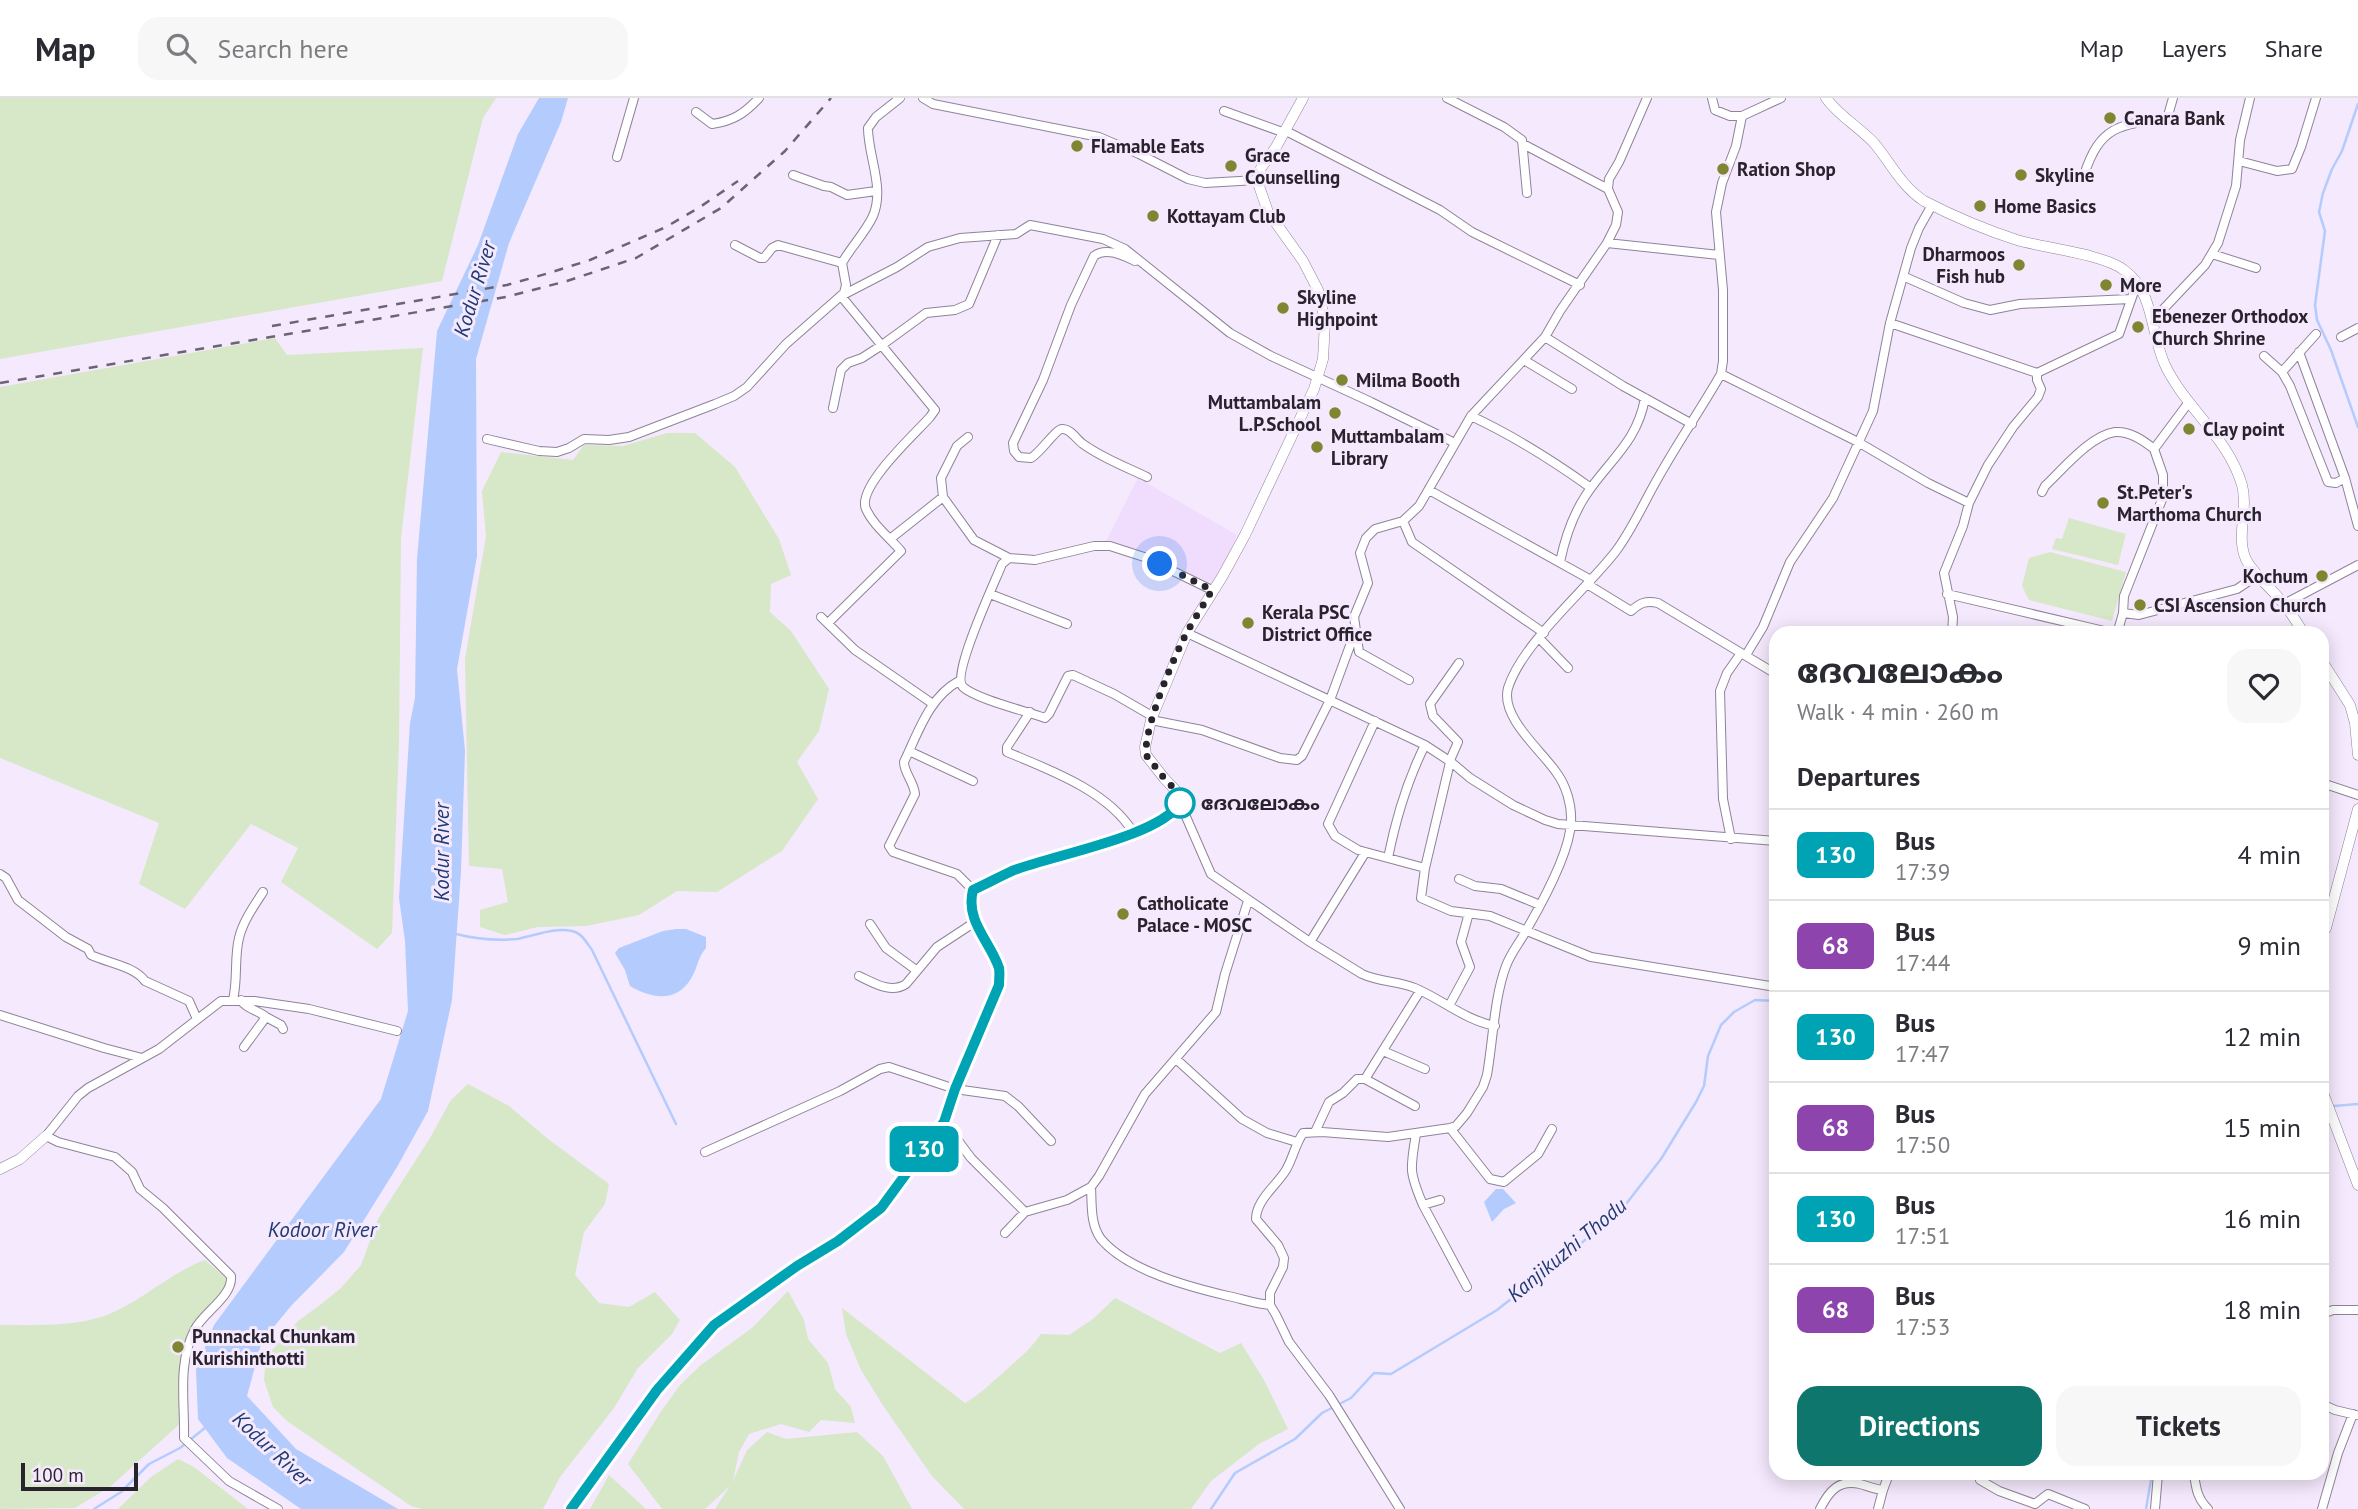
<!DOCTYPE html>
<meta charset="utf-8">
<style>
body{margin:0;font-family:"PT Sans","Noto Sans Malayalam",sans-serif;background:#f7f7f7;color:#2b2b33;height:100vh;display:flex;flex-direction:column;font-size:26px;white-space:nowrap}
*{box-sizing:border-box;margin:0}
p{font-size:23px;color:#7c7c81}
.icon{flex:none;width:38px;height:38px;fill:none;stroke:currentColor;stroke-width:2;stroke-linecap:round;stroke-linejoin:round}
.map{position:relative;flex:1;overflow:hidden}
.sheet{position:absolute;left:1769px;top:528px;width:560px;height:854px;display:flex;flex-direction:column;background:#fff;border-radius:21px;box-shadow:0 4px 18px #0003}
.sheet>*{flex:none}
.badge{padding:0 14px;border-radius:10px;font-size:24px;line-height:46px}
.scale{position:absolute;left:21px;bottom:18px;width:117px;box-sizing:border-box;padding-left:7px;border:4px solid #29232d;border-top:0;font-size:19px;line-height:24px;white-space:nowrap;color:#29232d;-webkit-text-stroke:5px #f5e9fd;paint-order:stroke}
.you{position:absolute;width:35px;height:35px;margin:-18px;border:5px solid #fff;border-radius:50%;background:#1a73e8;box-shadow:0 0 0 10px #1a73e833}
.map>.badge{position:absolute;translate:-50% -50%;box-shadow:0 0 0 4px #fff}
h2{padding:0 28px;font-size:26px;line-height:63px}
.round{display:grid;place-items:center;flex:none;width:74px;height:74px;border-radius:21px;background:#f7f7f7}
.overview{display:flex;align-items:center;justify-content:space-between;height:119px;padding:0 28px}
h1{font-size:33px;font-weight:700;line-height:52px}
.cta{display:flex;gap:14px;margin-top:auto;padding:14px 28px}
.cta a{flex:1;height:80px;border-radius:21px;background:#0f766e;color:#fff;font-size:28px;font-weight:700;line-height:80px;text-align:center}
.cta a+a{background:#f7f7f7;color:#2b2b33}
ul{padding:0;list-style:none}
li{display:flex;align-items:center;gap:21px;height:91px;padding:0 28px;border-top:2px solid #e1e1e2}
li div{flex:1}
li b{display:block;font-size:26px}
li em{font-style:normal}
li .badge{min-width:77px;font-weight:700;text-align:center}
header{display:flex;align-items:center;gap:42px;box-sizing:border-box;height:98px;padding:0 35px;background:#fff;border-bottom:2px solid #e1e1e2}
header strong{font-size:33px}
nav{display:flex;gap:38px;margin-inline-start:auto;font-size:24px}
.search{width:490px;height:63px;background:#f7f7f7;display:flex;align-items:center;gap:18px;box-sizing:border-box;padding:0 24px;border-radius:21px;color:#7c7c81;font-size:26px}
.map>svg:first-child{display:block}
.built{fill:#f0ddfd}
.green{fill:#d6e8c7}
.water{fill:#b3ccfd}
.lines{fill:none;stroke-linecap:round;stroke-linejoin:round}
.stream{stroke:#b3ccfd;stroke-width:2.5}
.minor-casing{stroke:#908399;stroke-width:10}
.major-casing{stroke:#908399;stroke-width:11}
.minor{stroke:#fff;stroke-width:8}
.major{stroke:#fff;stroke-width:10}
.rail{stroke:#6c6471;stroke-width:2.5;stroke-dasharray:9 9;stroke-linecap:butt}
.line-casing{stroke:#fff;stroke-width:16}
.line{stroke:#00a3b4;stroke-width:10}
.walk{stroke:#29232d;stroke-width:7;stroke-dasharray:0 12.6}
.poi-dot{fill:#7e8632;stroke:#f5e9fd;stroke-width:2.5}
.stop-dot{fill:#fff;stroke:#00a3b4;stroke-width:3.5}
.labels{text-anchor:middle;stroke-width:6;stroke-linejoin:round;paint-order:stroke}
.poi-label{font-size:19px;font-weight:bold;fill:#29232d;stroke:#f5e9fd;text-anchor:start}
.stop-label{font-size:19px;font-weight:bold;fill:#29232d;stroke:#f5e9fd;text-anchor:start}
.water-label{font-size:21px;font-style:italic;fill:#203b74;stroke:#f5e9fd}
</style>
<header>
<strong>Map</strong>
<div class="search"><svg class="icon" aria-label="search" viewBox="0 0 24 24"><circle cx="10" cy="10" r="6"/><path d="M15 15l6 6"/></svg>Search here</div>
<nav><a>Map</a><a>Layers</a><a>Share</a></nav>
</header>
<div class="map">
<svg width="2358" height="1411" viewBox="0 0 2358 1411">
<rect width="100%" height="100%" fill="#f5e9fd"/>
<!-- built -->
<path class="built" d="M1138,380l99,57 -22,49 -109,-43z"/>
<!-- green -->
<path class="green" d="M0,0h496l-13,20 -41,163 -442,78z
M275,240l12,17 136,-7 -22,190 -2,204 -7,191 -15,16 -96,-67 17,-34 -47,-24 -66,85 -46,-25 20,-61 -159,-65v-371z
M667,335h28l40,34 44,72 12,36 -20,9 -1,28 21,19 38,58 -10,42 -22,31 21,37 -36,52 -65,41 -40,-1 -38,24 -53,11 -48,1 -33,8 -25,-8v-17l28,-8 -6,-33 -33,-3 -4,-207 21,-123 -4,-45 19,-39 72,8 11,-15 39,1z
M2069,420l57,16 -8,31 -66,-16 4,-11 6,1z
M2050,454l76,20 -14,49 -83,-21 -7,-14 7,-28z
M468,986l41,22 39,33 61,45 -4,20 -21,28 -9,43 24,28 30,4 26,-15 25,28 -8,14 -34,34 -24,40 -54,69 -17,32h-121l-11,-3 -124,-85 -14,-14 -9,-27 2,-23 32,-36 22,-16 21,-17 20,-23 17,-46 52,-81 21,-38z
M205,1162l22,19 -2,10 -27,29 -15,35 -5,33 5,35 -72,65 -36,22 -75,1v-184c33,0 75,2 107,-10 35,-14 63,-42 98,-55z
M788,1193l16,29 4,19 20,24 7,26 16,18 4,16 -34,-3 -12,12 -28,-8 -32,10 -10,18 -6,29 14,-31 20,-18 19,7 71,-7 26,24 29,53h-197l15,-23 -25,23h-43l-34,-45 32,-51 20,-28 21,-20 51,-37z
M1115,1200l105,55 21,-10 23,37 24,49 -29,15 -48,37 -20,28h-227l-32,-33 -48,-69 -23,-37 -15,-36 -4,-26 123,95c17,-10 26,-20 40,-32 15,-14 24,-20 36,-37l28,1 24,-16z
M178,1361l16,8 54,42h-130l33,-32z
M609,1377l37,34h-56z"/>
<!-- water -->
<path class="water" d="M539,0h29l-7,24 -52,121 -33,116 1,197 -20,113 8,82 -4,121 -9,128 -24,111 -31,56 -53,85 -53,54 -29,35 -15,55 49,53 102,60h-97l-74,-51 -29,-39 -2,-50 18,-44 167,-226 27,-88 -3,-70 -6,-43 11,-175 5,-25 2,-139 20,-228 41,-86 40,-111z
M676,831h10l20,8v11c-7,8 -8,16 -12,25 -14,30 -40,27 -64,13l-5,-16 -10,-17 4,-5 44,-17z
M1496,1091h7l13,14 -12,6 -12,13 -8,-20z"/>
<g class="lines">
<!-- stream -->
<path class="stream" d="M2358,6l-16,47 -10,18 -9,24 -4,19 6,19 -10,74 2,15 14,30 27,77
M456,836c20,5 40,7 61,5 17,-3 37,-12 55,-8 10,2 14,11 20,19l84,174
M2322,1009l36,-3
M94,1411l27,-17 28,-28 31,-16 26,-21
M1211,1411l24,-36 60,-34 27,-26 29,-15 23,-25 17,1 106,-64 80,-63 49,-43 35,-45 35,-57 8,-16 4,-30 13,-31 13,-13 21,-12 21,1
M2146,1411l6,-35"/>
<!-- minor casing -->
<g class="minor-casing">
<path id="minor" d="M923,0l10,6 166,33 40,17 49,25 17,4 52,-3
M1447,0l57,29 18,13 5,53
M1712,0l3,12 15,6h12
M1224,13l61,22
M696,14l16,12c21,-3 32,-10 47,-26
M1286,33l154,79 32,22 108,53
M1523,46l85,45
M617,59l17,-59
M2239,63l38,10 15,-2 9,-22 15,-49
M793,77l31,11 7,1 16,8 29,-4
M2084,77c16,-49 35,-51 83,-56l6,-21
M1607,145l9,-18 2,-13 -10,-23 1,-10 10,-17 28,-64
M735,147l25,13h4l8,-10 6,-3 64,18
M2212,156l44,14
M1135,163c-13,-6 -29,-14 -41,-5l-23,49 -28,75 -30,63 1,8 5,6 12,1c9,-5 25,-29 31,-29 8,-1 15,11 21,15 19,14 43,23 64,33
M1905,179l59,26 26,7 30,-6 110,-5
M2153,222l52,-55 13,-22 18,-57 4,-46 10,-42
M1890,225l147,50
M1545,239l78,49 69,38
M2341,239l17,-9
M2299,254l46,126 13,48
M2264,258l18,16 8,14 38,96 8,1 9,-5
M1524,262l48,29
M2282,274l34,-38
M1721,276l137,68 70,41 41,20
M833,310l8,-38 7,-7 14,-5 20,-13 44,-32 29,-3 14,-6 29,-69
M1471,318c43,20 81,44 120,72
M487,341l52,12 18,1 12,-4 15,-9 25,1 20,-3 86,-33 19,-8 13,-9 39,-43 58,-51 2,-8 -4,-22c9,-16 23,-30 31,-47 12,-28 -5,-60 -5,-88l8,-11 24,-19
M1429,392l162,90
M2042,394l3,-6c17,-16 46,-51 70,-54 15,-1 28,8 39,17
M943,399l-2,-19 16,-32 11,-9
M1403,423l9,21 132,91
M890,441l53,-42 31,43 35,18
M1560,464c5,-24 12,-46 26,-67 23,-35 51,-52 59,-97
M1587,486l44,27c9,-8 15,-11 27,-8l118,71
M990,496l77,30
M1947,496l170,40
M2284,506l74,-39
M2123,515l16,2 98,-26 21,-14
M821,519l34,33 78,54
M828,525l73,-72c-12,-14 -28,-26 -35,-42 -10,-22 50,-76 64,-92l5,-7 -94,-114 56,-29 31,-20 32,-9 56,-4 14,-9 73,14 22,10 105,84 41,23 100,46 84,41
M1187,535l238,112 26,17 19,16 43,27 32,15 13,4 218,17
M1952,536l1,-17 -9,-44 19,-47 6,-23 19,-38 25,-38 25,-30 3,-8 -4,-9v-7l82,-39 18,-51
M2117,536l6,-21 1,-17 39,-99v-22l-9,-26 35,-47
M1539,540l29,30
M1746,557l17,-28 27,-65 43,-64 40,-87 17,-88 21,-75 8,-20 13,-23
M1459,565l-29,41 3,12 25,26 -7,16 -26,110 -4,30 30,13 39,5 101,41 185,30
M1409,582l-50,-28 -5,-35 14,-34 -8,-30 6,-15 9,-9 28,-8 16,-15 52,-90 74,-79 15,-26 47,-68 112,12
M959,583c-30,16 -41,52 -55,81 0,11 10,20 11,32l-26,52 4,6 64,22 16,16
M1030,614l-23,35v5c43,18 101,39 126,80
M1152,618l-38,-22 -41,-19 -5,1 -19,38 -4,4c-19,-7 -69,-19 -82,-31 -12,-12 32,-105 39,-123l7,-6 26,2 59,-14h16l34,11 68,33
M1151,622l51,10 78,28 17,2 5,-4 28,-56 25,-68
M1375,623l-47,103 7,12 23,14 67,18
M909,653l64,30
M2322,685l36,12
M1180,705l31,71 96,66 55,34c17,8 36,7 53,14 28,12 50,32 80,38
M1731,741l-8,-40 -3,-108 7,-18 14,-20
M1388,760c8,-40 19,-77 37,-113
M0,776l6,4 12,22 48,37 22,12 3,6c17,8 43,11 54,26l44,20 8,18
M1459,781l16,7 26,3 39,16
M870,826l16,24 30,22
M1310,844l55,-89
M859,878c15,7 32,18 47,8l31,-37 38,-25
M233,902c5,-21 1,-42 6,-62 4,-17 15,-32 24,-46
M241,902c5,9 17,10 25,17l-22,30
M1449,908l21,-39 -9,-25 8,-29
M0,917l104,33 38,10
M266,919l15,8 2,4
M1383,953l42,18
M1176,961l66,60 25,14 30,9
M1415,1008l-50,-27 55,-88
M944,1024l27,36 54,54 42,-12 24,-13 8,-11 46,-82 71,-82 9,-38 23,-73
M1450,1030l40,51 14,3 34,-28 14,-25
M1315,1034l14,-30 14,-9 14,-14h8
M1416,1036c-6,35 -7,38 7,71l17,-5
M705,1054l135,-61 40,-22 9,-2 66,22 50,7 13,10 33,35
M1091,1089c1,17 -1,37 10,52 27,32 89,48 127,57 14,3 28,8 42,9
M1423,1107l44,82
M1005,1135l20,-21
M2322,1216l11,-4h25
M2322,1306l13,6 21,5
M2194,1376c2,14 3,24 14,35
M1980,1382l19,11 36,13 13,-10 37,15
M278,1411l-49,-28 -45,-43c1,-36 -7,-75 11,-109 9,-17 38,-33 36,-53l-68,-68 -23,-19 -8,-17 -17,-15 -57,-15 -12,-6 32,-40 10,-8 71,-39 62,-48h33l55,8 88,22
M1400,1411l-71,-114 -40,-53 -13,-27 -6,-10v-12l13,-26 1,-9 -6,-13 -22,-26c0,-19 21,-34 30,-49 7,-12 9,-25 17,-37l19,-1 66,5 62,-9 6,-2 11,-13 16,-26 4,-12c6,-34 7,-77 19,-109 5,-14 15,-25 21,-37 15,-26 43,-78 44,-107 1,-17 -5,-37 -15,-50 -15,-22 -56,-55 -48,-84 14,-45 79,-99 108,-137 17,-23 28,-49 42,-73 20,-36 43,-69 63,-104l2,-13v-71l-7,-78 6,-29 14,-37 6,-30 39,-18
M1820,1411c9,-18 19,-30 40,-25 8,2 14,5 23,6l6,-16
M1878,1411l5,-19
M2155,1411l3,-35
M2322,1411l16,-56 15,-39"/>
</g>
<!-- major casing -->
<g class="major-casing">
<path id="major" d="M1826,0c13,18 33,29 48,45 17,20 27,43 50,58 29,15 62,29 93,39 27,8 86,14 107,30 31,23 26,63 41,95 21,44 63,72 77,120 7,25 -8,56 6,78 9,14 24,26 35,40 8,9 14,20 21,31
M2322,563l28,44 5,18 3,32
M2322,836l4,-6 32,-119
M2322,992l36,95
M0,1071l20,-10 26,-23
M571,1411l86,-119 57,-65 83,-59 41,-25 43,-33 63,-86 11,-33 44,-104c0,-6 1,-12 -1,-17 -9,-27 -34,-47 -25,-78l40,-19 136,-44 27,-16 4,-8 1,-7 -17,-18 -18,-23 -1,-8 6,-27 36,-87 35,-56 23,-42 69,-146 9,-30 2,-37 -7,-32 -15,-29 -35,-49 -11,-32 4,-12 15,-21 27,-49"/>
</g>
<!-- minor -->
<use href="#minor" class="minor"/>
<!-- major -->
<use href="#major" class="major"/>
<!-- rail -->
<path class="rail" d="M272,228l235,-41 42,-12 41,-13 76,-33 34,-20 38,-26
M0,285l506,-86 61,-16 69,-23 85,-50 64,-57 46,-53"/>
</g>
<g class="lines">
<!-- line casing -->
<g class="line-casing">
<path id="line" d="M571,1411l86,-119 57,-65 83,-59 41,-25 43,-33 63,-86 11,-33 44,-104c0,-6 1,-12 0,-17 -9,-27 -34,-47 -26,-78 13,-6 26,-13 39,-19 40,-16 147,-34 168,-68"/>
</g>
<!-- line -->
<use href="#line" class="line"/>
<!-- walk -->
<path class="walk" d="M1160,466l52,26c-8,14 -17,28 -25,42 -14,27 -43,95 -41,123l18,23 17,18 -1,7"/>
</g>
<!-- markers -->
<g class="poi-dot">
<circle cx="2110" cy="20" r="7"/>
<circle cx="1077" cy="48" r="7"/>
<circle cx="1231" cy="68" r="7"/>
<circle cx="1723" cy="71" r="7"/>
<circle cx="2021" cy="77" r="7"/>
<circle cx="1980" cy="108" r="7"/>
<circle cx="1153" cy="118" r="7"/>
<circle cx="2019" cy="167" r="7"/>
<circle cx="2106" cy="187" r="7"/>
<circle cx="1283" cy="210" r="7"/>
<circle cx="2138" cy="229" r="7"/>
<circle cx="1342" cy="282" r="7"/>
<circle cx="1335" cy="315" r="7"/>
<circle cx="2189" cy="331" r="7"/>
<circle cx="1317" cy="349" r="7"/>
<circle cx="2103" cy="405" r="7"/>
<circle cx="2322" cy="478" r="7"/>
<circle cx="2140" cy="507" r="7"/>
<circle cx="1248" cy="525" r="7"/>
<circle cx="1123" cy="816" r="7"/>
<circle cx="178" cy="1249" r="7"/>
</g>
<circle class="stop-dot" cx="1180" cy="705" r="14"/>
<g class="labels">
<!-- poi labels -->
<g class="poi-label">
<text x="2124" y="27">Canara Bank</text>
<text x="1091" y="55">Flamable Eats</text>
<text x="1245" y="64">Grace<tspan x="1245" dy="22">Counselling</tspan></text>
<text x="1737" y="78">Ration Shop</text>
<text x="2035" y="84">Skyline</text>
<text x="1994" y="115">Home Basics</text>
<text x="1167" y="125">Kottayam Club</text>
<text x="2005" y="163" text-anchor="end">Dharmoos<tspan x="2005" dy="22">Fish hub</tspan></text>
<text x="2120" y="194">More</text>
<text x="1297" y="206">Skyline<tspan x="1297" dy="22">Highpoint</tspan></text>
<text x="2152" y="225">Ebenezer Orthodox<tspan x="2152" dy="22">Church Shrine</tspan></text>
<text x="1356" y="289">Milma Booth</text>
<text x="1321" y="311" text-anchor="end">Muttambalam<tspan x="1321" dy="22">L.P.School</tspan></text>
<text x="2203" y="338">Clay point</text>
<text x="1331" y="345">Muttambalam<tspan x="1331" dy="22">Library</tspan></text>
<text x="2117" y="401">St.Peter's<tspan x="2117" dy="22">Marthoma Church</tspan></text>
<text x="2308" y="485" text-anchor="end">Kochum</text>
<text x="2154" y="514">CSI Ascension Church</text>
<text x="1262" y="521">Kerala PSC<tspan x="1262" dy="22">District Office</tspan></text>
<text x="1137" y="812">Catholicate<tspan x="1137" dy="22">Palace - MOSC</tspan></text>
<text x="192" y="1245">Punnackal Chunkam<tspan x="192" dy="22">Kurishinthotti</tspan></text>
</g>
<!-- stop labels -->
<g class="stop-label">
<text x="1201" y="712">ദേവലോകം</text>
</g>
<!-- water labels -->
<g class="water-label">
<text transform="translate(475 191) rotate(-73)" y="7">Kodur River</text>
<text transform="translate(442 754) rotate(-90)" y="7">Kodur River</text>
<text x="322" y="1139">Kodoor River</text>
<text transform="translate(1567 1152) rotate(-40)" y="7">Kanjikuzhi Thodu</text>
<text transform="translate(272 1351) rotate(43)" y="7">Kodur River</text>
</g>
</g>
</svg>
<div class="scale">100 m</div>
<div class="you" style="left:1160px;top:466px"></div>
<b class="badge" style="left:924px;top:1051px;background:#00a3b4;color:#fff">130</b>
<section class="sheet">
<div class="overview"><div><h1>ദേവലോകം</h1><p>Walk · 4 min · 260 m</p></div><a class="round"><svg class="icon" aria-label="heart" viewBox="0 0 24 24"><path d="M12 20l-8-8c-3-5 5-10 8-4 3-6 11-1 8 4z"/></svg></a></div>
<h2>Departures</h2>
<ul>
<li><span class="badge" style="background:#00a3b4;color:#fff">130</span><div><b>Bus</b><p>17:39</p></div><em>4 min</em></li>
<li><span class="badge" style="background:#8e44ad;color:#fff">68</span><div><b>Bus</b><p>17:44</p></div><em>9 min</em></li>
<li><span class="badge" style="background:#00a3b4;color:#fff">130</span><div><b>Bus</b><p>17:47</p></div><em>12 min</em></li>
<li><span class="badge" style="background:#8e44ad;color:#fff">68</span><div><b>Bus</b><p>17:50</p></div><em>15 min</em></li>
<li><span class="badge" style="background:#00a3b4;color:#fff">130</span><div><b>Bus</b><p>17:51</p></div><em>16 min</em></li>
<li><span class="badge" style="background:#8e44ad;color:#fff">68</span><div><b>Bus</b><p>17:53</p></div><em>18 min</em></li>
</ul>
<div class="cta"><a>Directions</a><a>Tickets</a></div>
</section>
</div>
